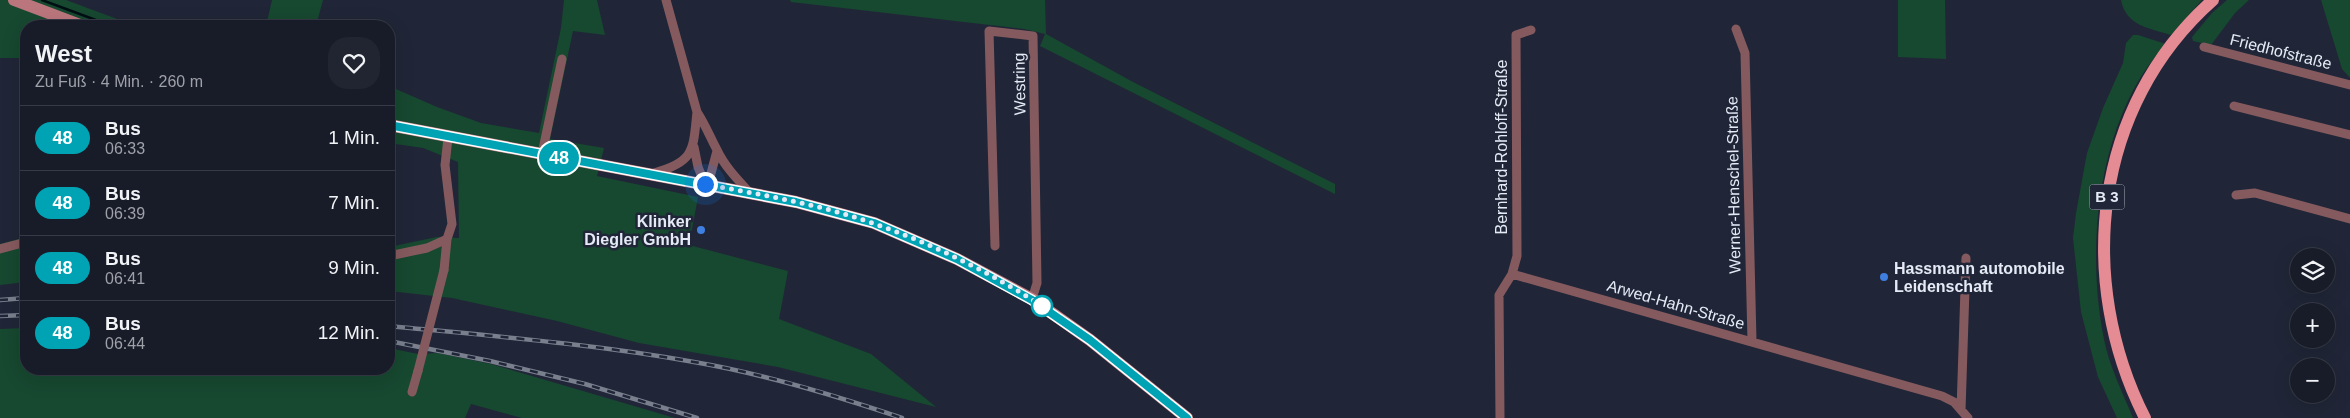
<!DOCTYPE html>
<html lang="de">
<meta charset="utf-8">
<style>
body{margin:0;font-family:Helvetica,sans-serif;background:#212531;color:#f1f3f6;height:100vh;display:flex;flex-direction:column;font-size:19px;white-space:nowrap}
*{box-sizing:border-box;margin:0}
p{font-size:16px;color:#9fa1a8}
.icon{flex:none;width:28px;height:28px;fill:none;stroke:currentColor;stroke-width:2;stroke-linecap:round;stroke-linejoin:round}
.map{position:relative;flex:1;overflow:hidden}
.side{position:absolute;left:20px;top:20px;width:375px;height:355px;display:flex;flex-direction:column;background:#181c29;border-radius:20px;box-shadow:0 5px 20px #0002,0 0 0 1px #363a46}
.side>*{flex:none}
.badge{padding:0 10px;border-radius:16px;font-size:18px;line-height:32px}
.buttons{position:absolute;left:2290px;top:248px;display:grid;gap:10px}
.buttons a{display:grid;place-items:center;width:45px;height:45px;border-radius:50%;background:#181c29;box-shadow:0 5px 20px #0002,0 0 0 1px #363a46;font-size:25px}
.you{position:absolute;width:25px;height:25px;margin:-12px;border:4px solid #fff;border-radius:50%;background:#1a73e8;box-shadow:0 0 0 8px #1a73e833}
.map>.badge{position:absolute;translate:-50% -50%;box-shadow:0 0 0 2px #fff}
.round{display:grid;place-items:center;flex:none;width:52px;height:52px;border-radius:20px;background:#212531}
.summary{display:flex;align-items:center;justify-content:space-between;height:85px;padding:0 15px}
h1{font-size:24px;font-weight:700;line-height:38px}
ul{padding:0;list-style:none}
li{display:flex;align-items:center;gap:15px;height:65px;padding:0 15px;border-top:1px solid #363a46}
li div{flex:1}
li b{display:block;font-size:19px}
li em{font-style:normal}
li .badge{min-width:55px;font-weight:700;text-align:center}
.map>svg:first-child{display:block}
.green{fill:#174830}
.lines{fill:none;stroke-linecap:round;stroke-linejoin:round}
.stream{stroke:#000f14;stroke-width:2.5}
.street{stroke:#855a5e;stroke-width:9}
.secondary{stroke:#bb767d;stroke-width:12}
.primary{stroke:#e48b94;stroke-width:12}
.rail-casing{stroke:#7a7f8e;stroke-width:4.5}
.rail{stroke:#202637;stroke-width:2.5;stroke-dasharray:8;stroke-linecap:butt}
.street-bridge{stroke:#855a5e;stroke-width:9}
.line-casing{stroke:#fff;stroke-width:11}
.line{stroke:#00a3b4;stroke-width:8}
.walk{stroke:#e5eaf6;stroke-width:5;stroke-dasharray:0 9}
.shop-dot{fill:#3f7fe0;stroke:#202637;stroke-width:2}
.stop-dot{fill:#fff;stroke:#00a3b4;stroke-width:2.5}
.labels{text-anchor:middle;stroke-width:5;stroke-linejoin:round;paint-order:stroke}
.shield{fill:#202637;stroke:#aaafbd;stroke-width:1}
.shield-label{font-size:15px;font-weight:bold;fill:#e5eaf6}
.street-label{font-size:16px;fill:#e5eaf6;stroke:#202637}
.poi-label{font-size:16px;font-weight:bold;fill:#e5eaf6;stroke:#202637;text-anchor:end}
</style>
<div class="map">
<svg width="2350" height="418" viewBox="0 0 2350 418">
<rect width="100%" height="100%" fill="#202637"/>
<!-- green -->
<path class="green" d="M0,0h66l70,26h-110v32h-26z
M272,0h51l-7,26h-50z
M564,0h33l8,35 -32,-4 -23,108 54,9 -7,28 101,21 -9,48 99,26 -9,48 92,35 65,53 -158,-40 -139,-24 -82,-22 -105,-23 -63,-7v-44l48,-10 22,1 -1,-76 -35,-14 -34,-5v-57l48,21 44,16 58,10 22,-105z
M790,0h255l1,34 87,48 202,102v10l-295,-148 5,-12 -21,-5 -233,-27z
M1898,0h47l1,59 -48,-2z
M2121,0h81l-31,35c-22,-7 -45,-9 -50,-35z
M2227,0h22l-14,13 -24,32 -18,-4 -1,-4 20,-24z
M2321,0h29v78l-8,-9z
M2133,35h5l28,9c-68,72 -81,202 -62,295 5,27 19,54 29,79h-16l-19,-41 -17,-65 -8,-74 3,-25 11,-60 16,-45 20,-45 3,-20z
M26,237v45l-26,3v-41z
M26,328v41h363v-21l29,6 20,-1 53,11 184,54h-153l-51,-14 -6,14h-465v-89z"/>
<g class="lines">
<!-- stream -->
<path class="stream" d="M42,0l70,26"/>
<!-- street -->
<path class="street" d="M666,0l31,112c8,12 13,25 20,38 8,17 21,30 33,43
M1736,29l9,24 7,288
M2204,47l146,38
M2234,106l116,29
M694,147l4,20 7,17 5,-7 7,-26
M542,154l20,-95
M654,173c41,-11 39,-23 43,-61
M2236,195l19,-2 95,26
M995,246l-6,-215 44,5 4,247 -5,16
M0,249l26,-7
M389,256l38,-8 20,-9
M444,270l3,-31 5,-15 -7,-59 3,-27
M1512,274l5,-18 -1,-221 15,-5
M412,392l6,-21
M1961,410l5,-152
M1500,418l-1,-123 13,-21 430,122 12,6 14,16"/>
<!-- secondary -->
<path class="secondary" d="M14,0l69,26
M389,125l407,77 78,21 83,36 75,40 58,41 97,78"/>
<!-- primary -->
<path class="primary" d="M2145,418c-70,-138 -52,-312 68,-418"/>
<!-- rail casing -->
<g class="rail-casing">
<path id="rail" d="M0,300l26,-2
M0,316l26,-1
M389,326c102,10 204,18 305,36 71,12 140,33 208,56
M389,341l101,20 95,23 112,34"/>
</g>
<!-- rail -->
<use href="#rail" class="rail"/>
<!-- street-bridge -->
<path class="street-bridge" d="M418,371l26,-101"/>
</g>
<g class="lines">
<!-- line casing -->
<g class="line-casing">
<path id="line" d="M389,125l407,77 78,21 83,36 75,41 58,40 97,78"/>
</g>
<!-- line -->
<use href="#line" class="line"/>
<!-- walk -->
<path class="walk" d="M705,184c56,11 115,20 170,40 58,20 116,49 167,82"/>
</g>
<!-- markers -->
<g class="shop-dot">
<circle cx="701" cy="230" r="5"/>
<circle cx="1884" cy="277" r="5"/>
</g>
<circle class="stop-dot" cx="1042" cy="306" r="10"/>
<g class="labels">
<!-- shield labels -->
<rect class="shield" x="2089.5" y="184.5" width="35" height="25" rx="4"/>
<g class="shield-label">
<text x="2107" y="202">B 3</text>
</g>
<!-- street labels -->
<g class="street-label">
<text transform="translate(2281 51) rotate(14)" y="6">Friedhofstraße</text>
<text transform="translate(1019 84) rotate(-91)" y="6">Westring</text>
<text transform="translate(1501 147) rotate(-90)" y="6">Bernhard-Rohloff-Straße</text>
<text transform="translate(1733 185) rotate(-91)" y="6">Werner-Henschel-Straße</text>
<text transform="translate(1676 304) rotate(16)" y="6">Arwed-Hahn-Straße</text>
</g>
<!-- poi labels -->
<g class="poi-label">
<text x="691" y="227">Klinker<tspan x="691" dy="18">Diegler GmbH</tspan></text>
<text x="1894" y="274" text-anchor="start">Hassmann automobile<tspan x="1894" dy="18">Leidenschaft</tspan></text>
</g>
</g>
</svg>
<div class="buttons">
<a><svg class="icon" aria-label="layers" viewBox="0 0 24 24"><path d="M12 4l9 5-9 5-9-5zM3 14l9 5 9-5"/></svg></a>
<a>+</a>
<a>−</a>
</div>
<div class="you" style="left:705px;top:184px"></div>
<b class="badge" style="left:559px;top:158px;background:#00a3b4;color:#fff">48</b>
<section class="side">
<div class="summary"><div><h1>West</h1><p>Zu Fuß · 4 Min. · 260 m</p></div><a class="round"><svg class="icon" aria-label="heart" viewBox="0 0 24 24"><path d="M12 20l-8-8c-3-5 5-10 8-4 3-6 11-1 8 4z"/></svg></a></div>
<ul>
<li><span class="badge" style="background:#00a3b4;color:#fff">48</span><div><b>Bus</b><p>06:33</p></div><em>1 Min.</em></li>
<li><span class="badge" style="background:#00a3b4;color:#fff">48</span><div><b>Bus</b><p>06:39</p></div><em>7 Min.</em></li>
<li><span class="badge" style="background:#00a3b4;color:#fff">48</span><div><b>Bus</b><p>06:41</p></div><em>9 Min.</em></li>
<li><span class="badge" style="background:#00a3b4;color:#fff">48</span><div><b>Bus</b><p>06:44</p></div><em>12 Min.</em></li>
</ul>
</section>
</div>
